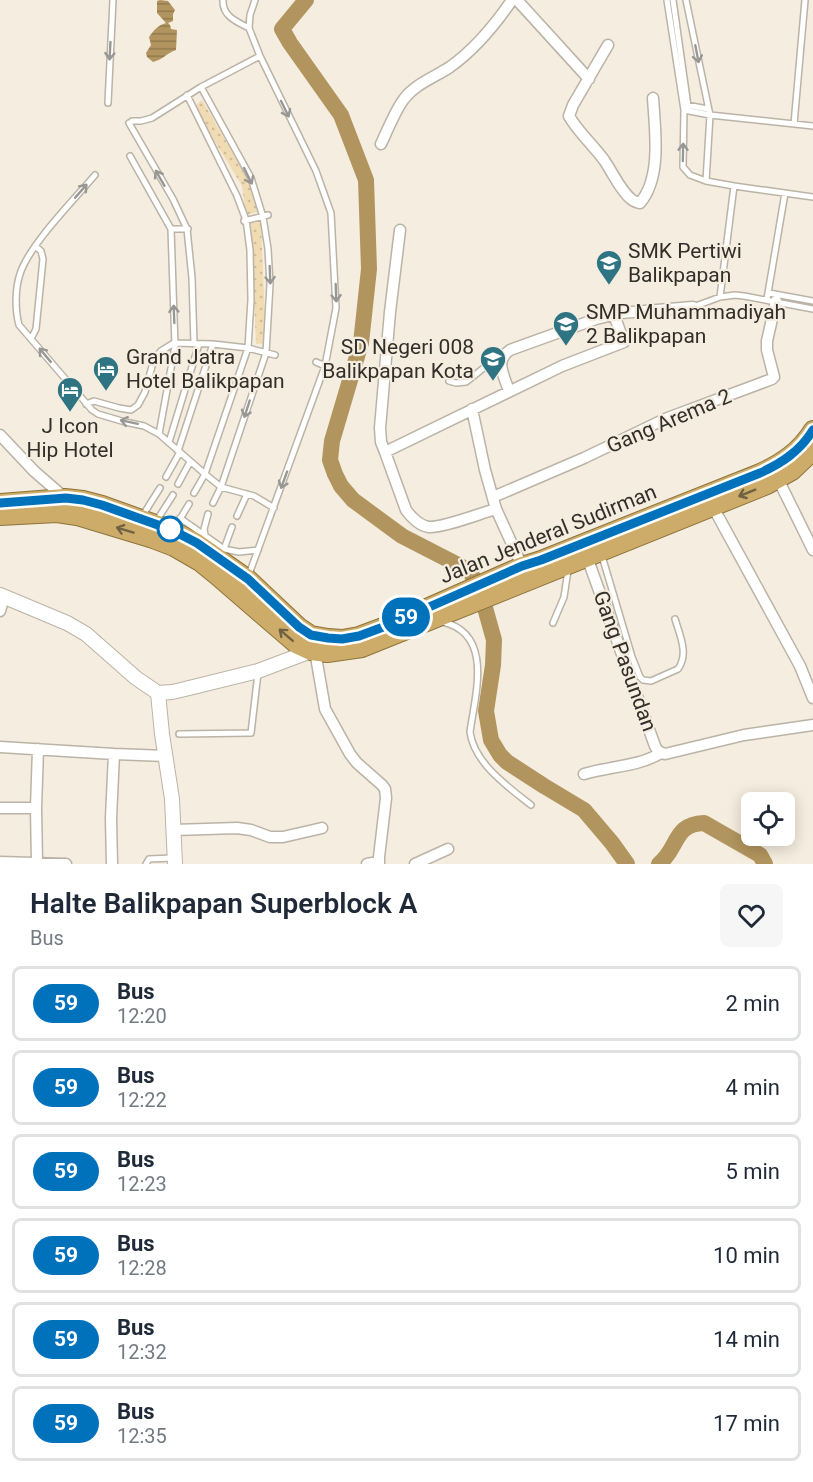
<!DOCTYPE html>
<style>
body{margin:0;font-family:Roboto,sans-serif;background:#f6f6f7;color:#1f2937;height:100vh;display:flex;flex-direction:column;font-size:22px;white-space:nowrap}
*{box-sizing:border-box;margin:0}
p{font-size:20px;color:#747a83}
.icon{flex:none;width:33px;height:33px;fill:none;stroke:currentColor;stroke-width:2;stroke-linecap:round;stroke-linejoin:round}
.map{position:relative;height:864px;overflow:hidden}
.drawer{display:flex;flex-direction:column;background:#fff;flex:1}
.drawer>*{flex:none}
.badge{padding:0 12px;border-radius:20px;font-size:21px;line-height:39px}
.controls{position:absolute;left:741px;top:792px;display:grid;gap:12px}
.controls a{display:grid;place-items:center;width:54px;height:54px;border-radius:9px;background:#fff;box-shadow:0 3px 15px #0003;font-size:30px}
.map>.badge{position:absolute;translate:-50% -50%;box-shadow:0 0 0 3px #fff}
.round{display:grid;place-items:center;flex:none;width:63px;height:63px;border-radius:9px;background:#f6f6f7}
.headline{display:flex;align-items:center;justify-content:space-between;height:102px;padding:0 30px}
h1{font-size:28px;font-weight:600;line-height:45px}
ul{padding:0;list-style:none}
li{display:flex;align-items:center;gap:18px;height:75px;margin:0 12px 9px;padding:0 18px;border:3px solid #e0e1e3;border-radius:9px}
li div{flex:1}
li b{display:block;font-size:22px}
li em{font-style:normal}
li .badge{min-width:66px;font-weight:700;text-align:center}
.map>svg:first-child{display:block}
.grass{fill:url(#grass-dots)}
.water{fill:url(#water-rules)}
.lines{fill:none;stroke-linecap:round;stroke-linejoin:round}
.river{stroke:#b2955e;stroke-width:16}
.service-casing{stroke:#bbb3a6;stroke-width:8}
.minor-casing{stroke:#bbb3a6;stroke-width:13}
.tertiary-casing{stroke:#bbb3a6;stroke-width:16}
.trunk-casing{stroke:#8e733a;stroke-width:20}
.service{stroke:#fff;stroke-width:5}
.minor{stroke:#fff;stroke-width:10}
.tertiary{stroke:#fff;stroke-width:14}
.trunk{stroke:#ccac68;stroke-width:18}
.oneway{stroke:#989794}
.oneway2{stroke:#706143}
.line-casing{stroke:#fff;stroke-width:14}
.line{stroke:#0072bc;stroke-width:9}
.stop-dot{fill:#fff;stroke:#0072bc;stroke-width:3}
.labels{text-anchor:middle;stroke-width:4.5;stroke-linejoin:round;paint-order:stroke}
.poi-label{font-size:21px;fill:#322f2a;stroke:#f5eddf;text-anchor:start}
.street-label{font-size:21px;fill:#322f2a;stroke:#f5eddf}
</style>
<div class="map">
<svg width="813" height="864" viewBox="0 0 813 864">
<defs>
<pattern id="grass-dots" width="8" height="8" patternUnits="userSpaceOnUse" patternTransform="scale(1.5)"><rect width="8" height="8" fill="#f1dbb3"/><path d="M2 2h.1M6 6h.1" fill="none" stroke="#cfbc9a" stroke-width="1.8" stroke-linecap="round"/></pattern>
<pattern id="water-rules" width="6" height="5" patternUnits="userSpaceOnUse" patternTransform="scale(1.5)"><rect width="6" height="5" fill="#b2955e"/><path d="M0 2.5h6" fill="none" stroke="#917a4e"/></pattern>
</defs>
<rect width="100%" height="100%" fill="#f5eddf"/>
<!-- grass -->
<path class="grass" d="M202,100l48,83 10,28 -14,4 -4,-29 -48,-79z
M261,222l5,121 -10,1 -5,-121z"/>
<!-- water -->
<path class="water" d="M160,0l8,1 7,9 -2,4v7l-5,2 2,2 1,4 6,1 -1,20c-11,4 -12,9 -23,12l-6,-5 -1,-4 5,-8 -2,-8c5,-7 9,-12 17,-14l-9,-10v-12z"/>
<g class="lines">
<!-- river -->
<path class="river" d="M306,0l-24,29 8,14 51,72 25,65 3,89 -8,74 -29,98 -2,19 5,14 6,12 12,14 49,36 68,35 12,26 12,43 -1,25 -7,46 5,29 9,15 7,7 37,24 40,24 28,33 15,21
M659,864c20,-16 14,-40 45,-41l56,32 5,9"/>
<!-- service casing -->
<g class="service-casing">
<path id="service" d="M223,0c-1,16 14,22 26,28
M667,0l17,110 -1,57 7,8 16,6
M673,0l15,106
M686,0l24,115 103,11
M201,87l50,91 12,39 5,32 2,35 -4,69 -45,134 -8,16
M187,95l50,101 9,24 4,30 1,50 -3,48 -43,126 -11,19
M108,103l5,-103
M686,105l22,4
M684,110l26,5 -4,66 28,5 -14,111 15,-2 9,1 69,13
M132,121h9l11,-3 49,-31 59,-31
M129,123l44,76 14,30 5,49 2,66
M794,124l11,-124
M130,156l41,73 4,117 -16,88
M95,175c-21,25 -66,70 -75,99 -5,15 -5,36 -1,51l73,85 6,4 27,8 19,4 15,8 46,40 16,13 33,9 20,12
M734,186l79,11
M244,221l24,-6
M171,229h17
M769,293l44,8
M767,299l18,-106
M693,307l27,-10
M31,339l5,-10 7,-70 -2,-8 -6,-5
M316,362l9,4
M449,381l7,2 10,-1 19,-15 6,-3h10
M86,404l8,-3 25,7 12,2 7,-5 7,-13 9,-33 7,-8 13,-8 39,1 35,4 27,7
M169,442l30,-98
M178,451l35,-107
M166,477l14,-25
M178,484l12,-22
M143,515l17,-27
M237,516l10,-22
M180,518l44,31 15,3 19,-2
M180,519l9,-15
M157,520l16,-25
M205,535l-1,-6 4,-15
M224,549l8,-22
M602,556l30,101 8,20 3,3 8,1 27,-12c11,-15 2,-33 -3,-50
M248,577l77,-211 11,-58 -5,-95 -15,-42 -56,-115 -11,-28 1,-13 5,-15
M443,622c51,12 32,73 27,110 4,31 38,55 61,73
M553,623l11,-26 4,-27
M179,734l72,-1 7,-60
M146,864l3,-5 24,-1"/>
</g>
<!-- minor casing -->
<g class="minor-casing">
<path id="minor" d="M517,0l72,79
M608,45l-35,60 -4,11c9,16 24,29 35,44 9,13 16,30 27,39 3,3 5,3 9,4 22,-26 15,-73 13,-105
M381,144c6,-13 15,-35 23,-45 11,-15 31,-22 46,-32 25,-18 45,-42 62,-67
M400,230l-10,82 -10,116 1,14 4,10 177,-86 62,-24 -10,-27
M509,391c-5,-16 -15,-30 1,-41l86,-31 25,-6 72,-6
M472,409l13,61 11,39 26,57
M0,435l34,36 31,27
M385,452l21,58c5,7 14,16 23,17 14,1 52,-14 67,-18
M778,479l35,71
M493,497l91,-39 81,-39 107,-40 2,-2 -7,-27v-9l9,-40
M713,507l87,159 13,32
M587,557l68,189 3,5 7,3 79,-19 69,-10
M0,611l4,-14
M315,651l10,58 25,45 7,9 25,22 3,4 1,9 -7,59v7
M0,747l114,7 52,2
M584,774c27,-8 53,-7 77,-21
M0,808h36
M174,830l63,-2 14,2 19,7h13l39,-9
M0,862l66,2
M37,863l-1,-55 2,-59
M112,864l-1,-46 3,-64
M367,864l11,-2
M415,864l33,-15"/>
</g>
<!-- tertiary casing -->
<g class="tertiary-casing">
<path id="tertiary" d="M0,595l67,28 19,11 50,44 22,15 14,-1 9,-2 77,-19 53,-20
M158,693l4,41 10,65 3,65"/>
</g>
<!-- trunk casing -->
<g class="trunk-casing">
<path id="trunk" d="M0,503l65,-5 18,2 19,5 70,25 25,13 51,36 51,48 12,8 17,3 14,1 17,-3 27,-10 136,-60 19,-6 219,-87c22,-10 40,-22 53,-43
M0,516l57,-3 20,3 76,23 21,8 26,15 16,13 80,69 15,7 16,2 35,-5 405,-163 25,-14 21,-20"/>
</g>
<!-- service -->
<use href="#service" class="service"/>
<!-- minor -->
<use href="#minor" class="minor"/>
<!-- tertiary -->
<use href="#tertiary" class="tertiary"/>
<!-- trunk -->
<use href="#trunk" class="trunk"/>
</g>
<!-- one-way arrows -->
<defs><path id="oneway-shaft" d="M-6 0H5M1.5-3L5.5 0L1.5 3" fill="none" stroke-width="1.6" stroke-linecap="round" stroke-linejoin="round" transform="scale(1.5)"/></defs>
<g class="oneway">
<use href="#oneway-shaft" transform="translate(110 51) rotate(93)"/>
<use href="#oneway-shaft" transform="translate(697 54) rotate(79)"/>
<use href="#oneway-shaft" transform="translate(285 109) rotate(64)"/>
<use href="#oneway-shaft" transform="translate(683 152) rotate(-89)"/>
<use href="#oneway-shaft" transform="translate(248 176) rotate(64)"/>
<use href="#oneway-shaft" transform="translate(160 178) rotate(-120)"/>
<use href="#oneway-shaft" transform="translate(81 191) rotate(-49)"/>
<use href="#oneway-shaft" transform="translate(270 275) rotate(88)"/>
<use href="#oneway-shaft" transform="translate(336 293) rotate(88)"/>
<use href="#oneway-shaft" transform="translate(174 314) rotate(-92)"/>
<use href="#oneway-shaft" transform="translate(45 355) rotate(-130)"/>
<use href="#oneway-shaft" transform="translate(247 409) rotate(108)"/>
<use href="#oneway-shaft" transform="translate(129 422) rotate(-168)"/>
<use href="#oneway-shaft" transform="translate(284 480) rotate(110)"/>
</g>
<g class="oneway2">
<use href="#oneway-shaft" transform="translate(747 493) rotate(158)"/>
<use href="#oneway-shaft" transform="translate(125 530) rotate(-163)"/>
<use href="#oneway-shaft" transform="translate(286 635) rotate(-139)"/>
</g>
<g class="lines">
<!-- line casing -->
<g class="line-casing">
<path id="line" d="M0,503l66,-5 17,2 19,5 70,25 25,13 51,36 51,48 12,8 17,3 14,1 17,-3 27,-10 136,-60 19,-6 219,-87c22,-10 40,-22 53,-43"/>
</g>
<!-- line -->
<use href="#line" class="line"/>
</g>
<!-- icons -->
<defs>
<g id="school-pin" transform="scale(1.35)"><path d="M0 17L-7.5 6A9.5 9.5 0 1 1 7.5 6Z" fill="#2e7482" stroke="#f5eddf"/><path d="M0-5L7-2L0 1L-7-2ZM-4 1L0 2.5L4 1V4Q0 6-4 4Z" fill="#fff"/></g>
<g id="hotel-pin" transform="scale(1.35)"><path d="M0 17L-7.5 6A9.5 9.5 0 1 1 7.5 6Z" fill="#2e7482" stroke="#f5eddf"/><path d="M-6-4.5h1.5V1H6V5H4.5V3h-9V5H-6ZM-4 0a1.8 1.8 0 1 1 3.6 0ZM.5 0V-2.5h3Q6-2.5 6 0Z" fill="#fff"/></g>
</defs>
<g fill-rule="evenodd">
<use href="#school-pin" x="609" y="263"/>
<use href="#school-pin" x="566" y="324"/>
<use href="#school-pin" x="493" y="359"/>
<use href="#hotel-pin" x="106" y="369"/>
<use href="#hotel-pin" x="70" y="390"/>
</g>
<!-- markers -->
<circle class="stop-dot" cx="170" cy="529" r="12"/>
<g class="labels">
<!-- poi labels -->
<g class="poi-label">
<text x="628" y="258">SMK Pertiwi<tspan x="628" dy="24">Balikpapan</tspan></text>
<text x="586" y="319">SMP Muhammadiyah<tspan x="586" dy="24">2 Balikpapan</tspan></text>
<text x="474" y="354" text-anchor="end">SD Negeri 008<tspan x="474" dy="24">Balikpapan Kota</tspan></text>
<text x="126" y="364">Grand Jatra<tspan x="126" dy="24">Hotel Balikpapan</tspan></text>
<text x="70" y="433" text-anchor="middle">J Icon<tspan x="70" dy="24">Hip Hotel</tspan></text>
</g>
<!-- street labels -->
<g class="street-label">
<text transform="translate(669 421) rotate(-23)" y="7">Gang Arema 2</text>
<text transform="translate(548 534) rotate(-22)" y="7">Jalan Jenderal Sudirman</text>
<text transform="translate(625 661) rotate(70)" y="7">Gang Pasundan</text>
</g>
</g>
</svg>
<div class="controls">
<a><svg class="icon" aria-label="locate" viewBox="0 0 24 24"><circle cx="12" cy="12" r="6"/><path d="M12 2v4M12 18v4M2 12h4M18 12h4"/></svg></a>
</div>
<b class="badge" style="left:406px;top:617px;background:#0072bc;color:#fff">59</b>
</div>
<section class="drawer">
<div class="headline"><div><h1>Halte Balikpapan Superblock A</h1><p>Bus</p></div><a class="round"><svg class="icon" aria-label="heart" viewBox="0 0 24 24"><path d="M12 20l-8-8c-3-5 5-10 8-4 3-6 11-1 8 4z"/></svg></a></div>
<ul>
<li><span class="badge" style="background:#0072bc;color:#fff">59</span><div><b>Bus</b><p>12:20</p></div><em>2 min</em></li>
<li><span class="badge" style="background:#0072bc;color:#fff">59</span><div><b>Bus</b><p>12:22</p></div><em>4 min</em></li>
<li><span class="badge" style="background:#0072bc;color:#fff">59</span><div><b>Bus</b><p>12:23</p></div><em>5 min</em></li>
<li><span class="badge" style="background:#0072bc;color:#fff">59</span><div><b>Bus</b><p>12:28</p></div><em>10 min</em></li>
<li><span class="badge" style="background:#0072bc;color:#fff">59</span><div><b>Bus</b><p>12:32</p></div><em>14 min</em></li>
<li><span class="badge" style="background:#0072bc;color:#fff">59</span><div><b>Bus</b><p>12:35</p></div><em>17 min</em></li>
</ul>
</section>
